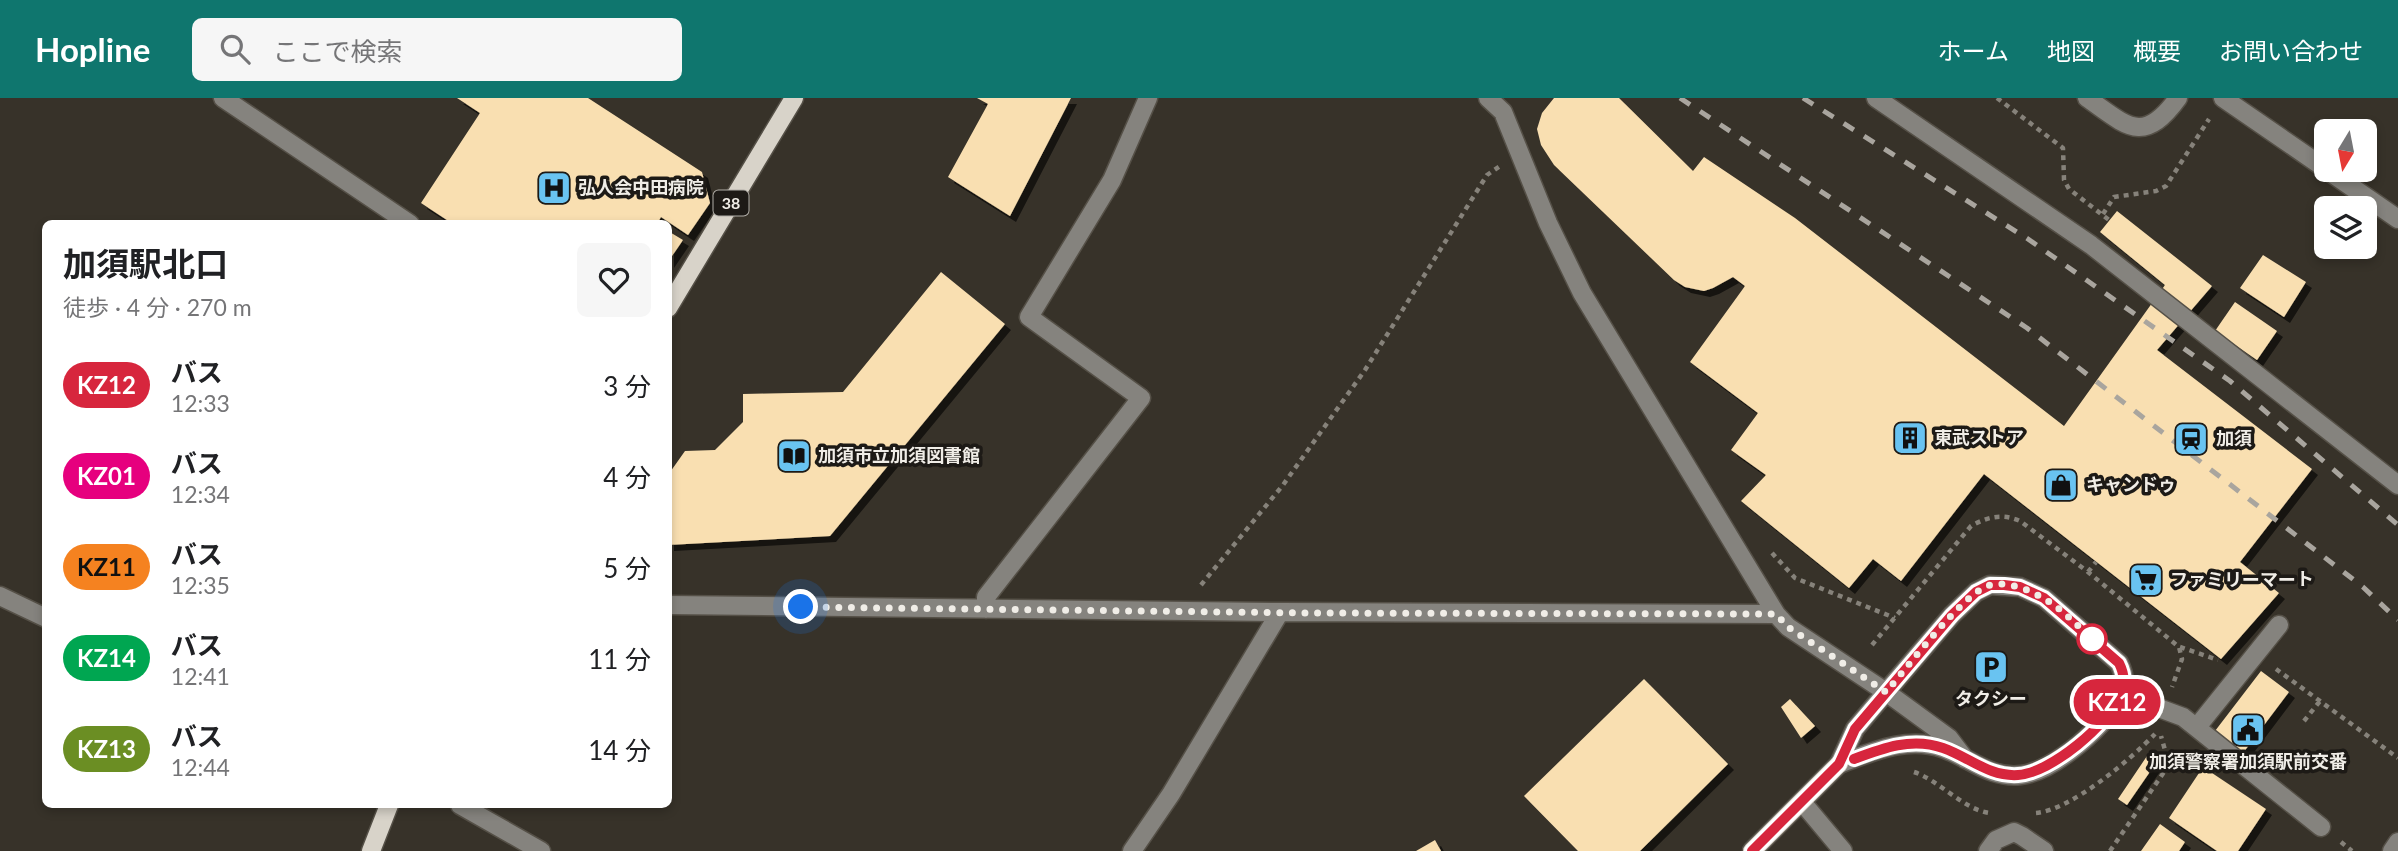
<!DOCTYPE html>
<html lang="ja">
<meta charset="utf-8">
<style>
body{margin:0;font-family:Lato,"Noto Sans JP",sans-serif;background:#f6f6f6;color:#202124;height:100vh;display:flex;flex-direction:column;font-size:26px;white-space:nowrap}
*{box-sizing:border-box;margin:0}
p{font-size:23px;color:#757577}
.icon{flex:none;width:38px;height:38px;fill:none;stroke:currentColor;stroke-width:2;stroke-linecap:round;stroke-linejoin:round}
.map{position:relative;flex:1;overflow:hidden}
.panel{position:absolute;left:42px;top:122px;width:630px;height:588px;display:flex;flex-direction:column;background:#fff;border-radius:10px;box-shadow:0 4px 10px #0003}
.panel>*{flex:none}
.badge{padding:0 14px;border-radius:23px;font-size:24px;line-height:46px}
.needle{width:46px;rotate:190deg}
.tools{position:absolute;left:2314px;top:21px;display:grid;gap:14px}
.tools a{display:grid;place-items:center;width:63px;height:63px;border-radius:10px;background:#fff;box-shadow:0 4px 10px #0003;font-size:35px}
.you{position:absolute;width:35px;height:35px;margin:-18px;border:5px solid #fff;border-radius:50%;background:#1a73e8;box-shadow:0 0 0 10px #1a73e833}
.map>.badge{position:absolute;translate:-50% -50%;box-shadow:0 0 0 4px #fff}
.round{display:grid;place-items:center;flex:none;width:74px;height:74px;border-radius:10px;background:#f6f6f6}
.headline{display:flex;align-items:center;justify-content:space-between;height:119px;padding:0 21px}
h1{font-size:33px;font-weight:700;line-height:52px}
ul{padding:0;list-style:none}
li{display:flex;align-items:center;gap:21px;height:91px;padding:0 21px}
li div{flex:1}
li b{display:block;font-size:26px}
li em{font-style:normal}
li .badge{min-width:77px;font-weight:700;text-align:center}
header{display:flex;align-items:center;gap:42px;box-sizing:border-box;height:98px;padding:0 35px;background:#0f766e;color:#fff}
header strong{font-size:33px}
nav{display:flex;gap:38px;margin-inline-start:auto;font-size:24px}
.search{width:490px;height:63px;background:#f6f6f6;display:flex;align-items:center;gap:18px;box-sizing:border-box;padding:0 24px;border-radius:10px;color:#757577;font-size:26px}
.map>svg:first-child{display:block}
.building{fill:#f9dfb1;filter:url(#shadow)}
.lines{fill:none;stroke-linecap:round;stroke-linejoin:round}
.minor-casing{stroke:#555047;stroke-width:21}
.major-casing{stroke:#555047;stroke-width:21}
.path{stroke:#86827a;stroke-width:4.5;stroke-dasharray:5 5;stroke-linecap:butt}
.minor{stroke:#85837e;stroke-width:18}
.major{stroke:#d8d3c9;stroke-width:18}
.rail{stroke:#a9a59e;stroke-width:5;stroke-dasharray:12 12;stroke-linecap:butt}
.line-casing{stroke:#fff;stroke-width:16}
.line{stroke:#d7263d;stroke-width:10}
.walk{stroke:#f0ede7;stroke-width:7;stroke-dasharray:0 12.6}
.stop-dot{fill:#fff;stroke:#d7263d;stroke-width:3.5}
.labels{text-anchor:middle;stroke-width:7;stroke-linejoin:round;paint-order:stroke}
.shield{fill:#1d1a16;stroke:#b1aea8;stroke-width:2}
.shield-label{font-size:16px;font-weight:bold;fill:#f0ede7}
.poi-label{font-size:18px;font-weight:bold;fill:#f0ede7;stroke:#1d1a16;text-anchor:start}
</style>
<header>
<strong>Hopline</strong>
<div class="search"><svg class="icon" aria-label="search" viewBox="0 0 24 24"><circle cx="10" cy="10" r="6"/><path d="M15 15l6 6"/></svg>ここで検索</div>
<nav><a>ホーム</a><a>地図</a><a>概要</a><a>お問い合わせ</a></nav>
</header>
<div class="map">
<svg width="2398" height="753" viewBox="0 0 2398 753">
<defs>
<filter id="shadow"><feDropShadow dx="6" dy="6" stdDeviation="0" flood-color="#0009"/></filter>
</defs>
<rect width="100%" height="100%" fill="#373229"/>
<!-- building -->
<path class="building" d="M457,0h131l114,74 8,31 -22,32 -27,-18 -4,7h-204l-32,-21 59,-90z
M977,0h94l-61,118 -62,-39 40,-73z
M1554,0h65l74,73 11,-14 91,61 269,208 101,-141 -65,-53 17,-21 95,75 -55,64 155,119 -72,93 39,31 -58,66 -237,-185 -83,107 -28,-22 -24,29 -108,-87 25,-26 -35,-25 27,-37 -68,-51 55,-76 -12,-9 -20,11 -9,3 -19,-4 -11,-7 -120,-115 -13,-20 -4,-16 5,-16z
M668,133l15,9 -15,22z
M2263,157l43,27 -22,35 -44,-29z
M941,174l64,52 -175,212 -162,9v-70l17,-24 30,-1 28,-28v-28l100,-2z
M2235,204l42,29 -20,29 -42,-29z
M2261,573l28,21 -46,61 -28,-22z
M1644,581l84,85 -88,87h-62l-54,-55z
M1790,601l25,27 -14,12 -20,-31z
M2147,658l9,7 -29,42 -9,-6z
M2203,669l63,42 -28,42h-21l-48,-33z
M2160,726l25,18 -6,9h-38z
M1435,742l6,11h-25z"/>
<g class="lines">
<!-- minor casing -->
<g class="minor-casing">
<path id="minor" d="M223,0l187,126
M1488,0l15,14 45,111 34,70 194,321 12,13 98,65 63,46 16,21
M1876,0l215,147 307,240
M2087,0c40,28 56,48 91,0
M2223,0l103,71
M2327,72l71,49
M1990,487l30,2 24,11 75,65c5,10 7,20 3,31 -12,29 -69,78 -101,81 -31,4 -52,-18 -79,-27 -36,-12 -70,4 -103,16l16,-35 31,-37 66,-77 24,-23z
M0,498l46,22
M668,507l612,7 496,2
M986,511v-12l155,-199 -112,-81 83,-137 36,-82
M2121,596l62,23 138,110
M2197,629l82,-102
M1802,704l41,49
M460,707l81,46
M1132,753l39,-57 109,-182
M1988,753l8,-11 18,-8 8,4 22,15
M2392,753l6,-9"/>
</g>
<!-- major casing -->
<g class="major-casing">
<path id="major" d="M668,210l126,-210
M371,753l18,-46
M1752,753l87,-87"/>
</g>
<!-- path -->
<path class="path" d="M1997,0l66,50 1,32 5,9 40,31
M2103,116l11,-17 42,-6 10,-5 43,-67
M1772,455l23,25 100,40
M2088,474l8,-10
M1201,487l82,-100 82,-115 122,-195 13,-9
M1872,547l99,-119c16,-9 31,-13 49,-5l68,51 91,75 3,12 -10,28
M2180,549l38,13
M2276,571l122,89
M2304,623l16,-20
M1914,674c26,9 49,37 75,41
M2036,715c35,-3 94,-53 119,-79
M2341,744l11,9
M2110,753l54,-79 3,-15 -6,-21"/>
<!-- minor -->
<use href="#minor" class="minor"/>
<!-- major -->
<use href="#major" class="major"/>
<!-- rail -->
<path class="rail" d="M1680,0l347,230 336,259 35,33
M1803,0l225,141 202,142 168,144"/>
</g>
<g class="lines">
<!-- line casing -->
<g class="line-casing">
<path id="line" d="M1752,753l87,-87 16,-35 97,-114 24,-23 14,-7h14l16,2 24,11 75,65c5,10 7,20 2,31 -12,30 -70,79 -103,81 -29,2 -49,-18 -75,-27 -31,-11 -60,0 -89,11"/>
</g>
<!-- line -->
<use href="#line" class="line"/>
<!-- walk -->
<path class="walk" d="M801,509l507,6 468,1 12,13 98,65c20,-23 78,-100 104,-107 17,-4 37,4 51,12 20,10 37,30 54,44l-3,-2"/>
</g>
<!-- icons -->
<defs>
<g id="hospital-square" transform="scale(1.75)"><rect x="-9" y="-9" width="18" height="18" rx="4" fill="#69c3f1" stroke="#1d1a16"/><path d="M-5-5h3v3.5h4V-5h3V5h-3V1.5h-4V5h-3Z" fill="#111"/></g>
<g id="building-square" transform="scale(1.75)"><rect x="-9" y="-9" width="18" height="18" rx="4" fill="#69c3f1" stroke="#1d1a16"/><path d="M-4-6H4V6H1V3H-1V6H-4ZM-2.5-4.3h1.7v1.8h-1.7ZM.8-4.3h1.7v1.8H.8ZM-2.5-1h1.7V.8h-1.7ZM.8-1h1.7V.8H.8Z" fill="#111"/></g>
<g id="station-square" transform="scale(1.75)"><rect x="-9" y="-9" width="18" height="18" rx="4" fill="#69c3f1" stroke="#1d1a16"/><path d="M-3-6H3Q5-6 5-4V2Q5 4 3 4L4.5 6H3L1.5 4h-3L-3 6H-4.5L-3 4Q-5 4-5 2V-4Q-5-6-3-6ZM-3.5-4v3h7v-3ZM-3.5 1v1.5H-2V1ZM2 1v1.5H3.5V1Z" fill="#111"/></g>
<g id="library-square" transform="scale(1.75)"><rect x="-9" y="-9" width="18" height="18" rx="4" fill="#69c3f1" stroke="#1d1a16"/><path d="M-6-4Q-3-5.5-.7-3.5V5Q-3 3-6 4ZM6-4Q3-5.5 .7-3.5V5Q3 3 6 4Z" fill="#111"/></g>
<g id="shop-square" transform="scale(1.75)"><rect x="-9" y="-9" width="18" height="18" rx="4" fill="#69c3f1" stroke="#1d1a16"/><path d="M-5-2.5h2.3a2.7 3.5 0 0 1 5.4 0H5L5.5 6h-11ZM-1.5-2.5h3a1.5 2.3 0 0 0-3 0Z" fill="#111"/></g>
<g id="supermarket-square" transform="scale(1.75)"><rect x="-9" y="-9" width="18" height="18" rx="4" fill="#69c3f1" stroke="#1d1a16"/><path d="M-6-5.5h2.5l.6 2H6L4.5 2H-2.5L-4.4-4H-6ZM-1.5 3.2a1.3 1.3 0 1 0 .1 0ZM3 3.2a1.3 1.3 0 1 0 .1 0Z" fill="#111"/></g>
<g id="parking-square" transform="scale(1.75)"><rect x="-9" y="-9" width="18" height="18" rx="4" fill="#69c3f1" stroke="#1d1a16"/><path d="M-3.5-5.5H1a3.5 3.5 0 0 1 0 7H-1V5.5H-3.5ZM-1-3.4V-.6H.8a1.4 1.4 0 0 0 0-2.8Z" fill="#111"/></g>
<g id="civic-square" transform="scale(1.75)"><rect x="-9" y="-9" width="18" height="18" rx="4" fill="#69c3f1" stroke="#1d1a16"/><path d="M-.6-6.5H3V-4.5H.6V-3L4-1V1h2V6H-6V1h2V-1L-.6-3ZM-1.2 2.5V6h2.4V2.5Z" fill="#111"/></g>
</defs>
<g fill-rule="evenodd">
<use href="#hospital-square" x="554" y="90"/>
<use href="#building-square" x="1910" y="340"/>
<use href="#station-square" x="2191" y="341"/>
<use href="#library-square" x="794" y="358"/>
<use href="#shop-square" x="2061" y="387"/>
<use href="#supermarket-square" x="2146" y="482"/>
<use href="#parking-square" x="1991" y="569"/>
<use href="#civic-square" x="2248" y="632"/>
</g>
<!-- markers -->
<circle class="stop-dot" cx="2092" cy="541" r="14"/>
<g class="labels">
<!-- shield labels -->
<rect class="shield" x="713.5" y="92.5" width="35" height="25" rx="5"/>
<g class="shield-label">
<text x="731" y="111">38</text>
</g>
<!-- poi labels -->
<g class="poi-label">
<text x="578" y="96">弘人会中田病院</text>
<text x="1934" y="346">東武ストア</text>
<text x="2216" y="347">加須</text>
<text x="818" y="364">加須市立加須図書館</text>
<text x="2086" y="393">キャンドゥ</text>
<text x="2170" y="488">ファミリーマート</text>
<text x="1991" y="607" text-anchor="middle">タクシー</text>
<text x="2248" y="670" text-anchor="middle">加須警察署加須駅前交番</text>
</g>
</g>
</svg>
<div class="tools">
<a><svg class="needle" viewBox="-14 -14 28 28"><path d="M0-13l5 13h-10z" fill="#e53935"/><path d="M0 13l5-13h-10z" fill="#757577"/></svg></a>
<a><svg class="icon" aria-label="layers" viewBox="0 0 24 24"><path d="M12 4l9 5-9 5-9-5zM3 14l9 5 9-5"/></svg></a>
</div>
<div class="you" style="left:801px;top:509px"></div>
<b class="badge" style="left:2117px;top:604px;background:#d7263d;color:#fff">KZ12</b>
<section class="panel">
<div class="headline"><div><h1>加須駅北口</h1><p>徒歩 · 4 分 · 270 m</p></div><a class="round"><svg class="icon" aria-label="heart" viewBox="0 0 24 24"><path d="M12 20l-8-8c-3-5 5-10 8-4 3-6 11-1 8 4z"/></svg></a></div>
<ul>
<li><span class="badge" style="background:#d7263d;color:#fff">KZ12</span><div><b>バス</b><p>12:33</p></div><em>3 分</em></li>
<li><span class="badge" style="background:#e6007e;color:#fff">KZ01</span><div><b>バス</b><p>12:34</p></div><em>4 分</em></li>
<li><span class="badge" style="background:#f58220;color:#111">KZ11</span><div><b>バス</b><p>12:35</p></div><em>5 分</em></li>
<li><span class="badge" style="background:#00a651;color:#fff">KZ14</span><div><b>バス</b><p>12:41</p></div><em>11 分</em></li>
<li><span class="badge" style="background:#6b8e23;color:#fff">KZ13</span><div><b>バス</b><p>12:44</p></div><em>14 分</em></li>
</ul>
</section>
</div>
